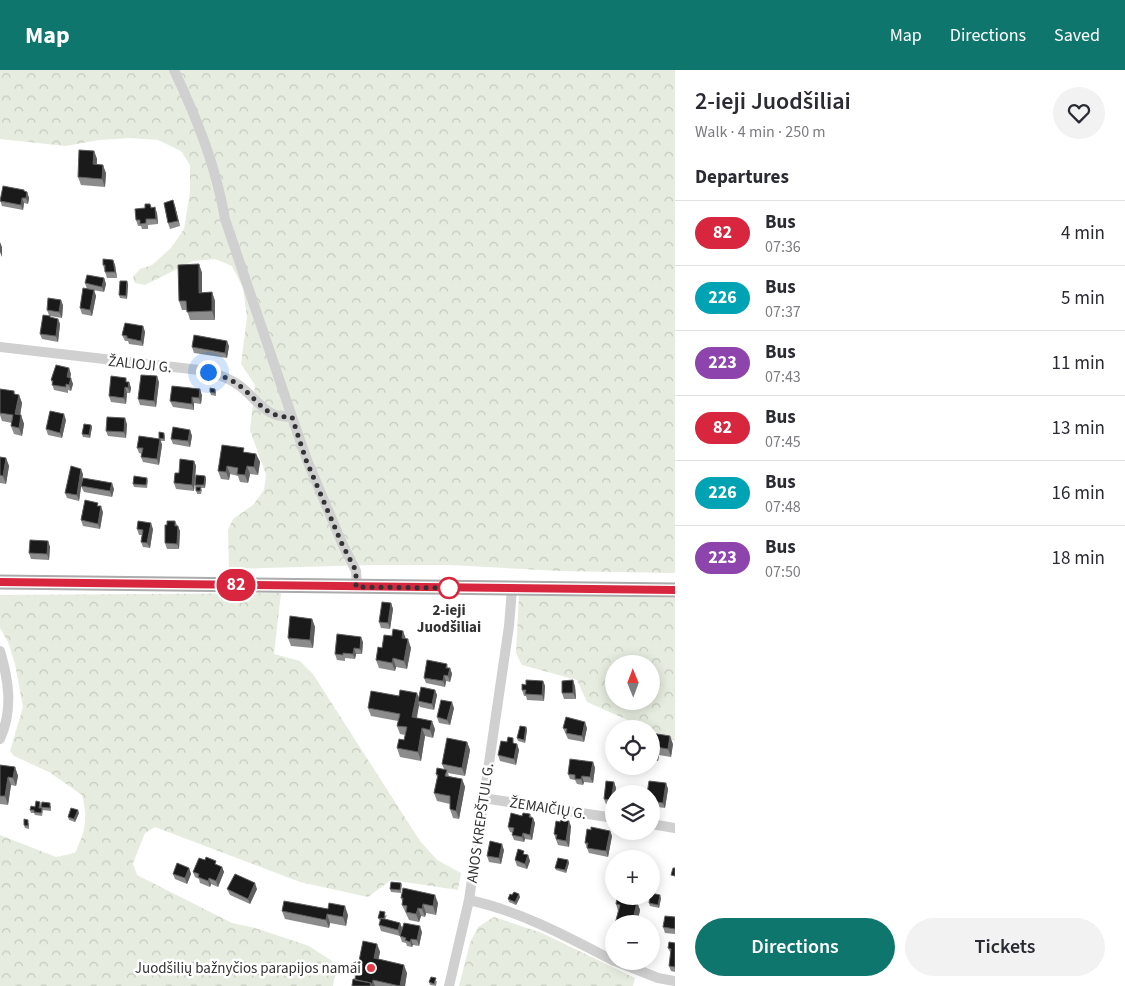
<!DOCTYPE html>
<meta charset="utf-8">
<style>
body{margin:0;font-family:"Source Sans 3",sans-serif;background:#f2f2f3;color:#2b2b33;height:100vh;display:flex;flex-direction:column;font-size:19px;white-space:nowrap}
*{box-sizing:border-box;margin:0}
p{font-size:16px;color:#7c7c81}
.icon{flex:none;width:28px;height:28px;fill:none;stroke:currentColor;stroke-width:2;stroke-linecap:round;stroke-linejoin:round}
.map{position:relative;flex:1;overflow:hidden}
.drawer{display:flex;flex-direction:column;background:#fff;width:450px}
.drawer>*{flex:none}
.badge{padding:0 10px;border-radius:16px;font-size:18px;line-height:32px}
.needle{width:32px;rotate:359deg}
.tools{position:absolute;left:605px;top:585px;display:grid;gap:10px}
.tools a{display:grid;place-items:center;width:55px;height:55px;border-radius:50%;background:#fff;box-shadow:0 2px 12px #0003;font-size:25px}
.you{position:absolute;width:25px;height:25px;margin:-12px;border:4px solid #fff;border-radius:50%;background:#1a73e8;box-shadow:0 0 0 8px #1a73e833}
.map>.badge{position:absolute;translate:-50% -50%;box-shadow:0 0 0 2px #fff}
h2{padding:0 20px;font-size:19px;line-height:45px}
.round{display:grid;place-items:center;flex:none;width:52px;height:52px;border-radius:26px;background:#f2f2f3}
.head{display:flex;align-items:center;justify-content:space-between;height:85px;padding:0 20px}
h1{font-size:24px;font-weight:600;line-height:38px}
.primary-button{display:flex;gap:10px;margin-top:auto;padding:10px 20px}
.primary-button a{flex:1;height:58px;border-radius:30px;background:#0f766e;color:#fff;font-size:20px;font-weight:600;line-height:58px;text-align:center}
.primary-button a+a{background:#f2f2f3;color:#2b2b33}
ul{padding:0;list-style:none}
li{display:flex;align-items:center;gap:15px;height:65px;padding:0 20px;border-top:1px solid #e1e1e2}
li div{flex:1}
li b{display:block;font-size:19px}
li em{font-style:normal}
li .badge{min-width:55px;font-weight:700;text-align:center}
header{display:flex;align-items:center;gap:30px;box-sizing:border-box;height:70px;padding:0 25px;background:#0f766e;color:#fff}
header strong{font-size:24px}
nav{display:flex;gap:28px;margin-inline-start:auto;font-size:18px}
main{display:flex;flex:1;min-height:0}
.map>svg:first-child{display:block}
.forest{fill:url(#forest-crowns);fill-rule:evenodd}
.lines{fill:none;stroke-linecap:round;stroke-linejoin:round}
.street{stroke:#d0d0d0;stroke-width:10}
.primary{stroke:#ababab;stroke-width:15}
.wall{fill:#8c8c8c}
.shaded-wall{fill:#5f5f5f}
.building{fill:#1a1a1a;stroke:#5f5f5f}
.line-casing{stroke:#fff;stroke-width:11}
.line{stroke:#d7263d;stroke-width:8}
.walk{stroke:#333;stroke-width:5;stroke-dasharray:0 9}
.stop-dot{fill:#fff;stroke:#d7263d;stroke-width:2.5}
.poi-dot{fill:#e63946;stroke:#fff;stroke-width:2}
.labels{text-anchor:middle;stroke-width:5;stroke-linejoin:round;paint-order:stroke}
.street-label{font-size:15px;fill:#333;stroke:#fff}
.stop-label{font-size:15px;font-weight:bold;fill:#333;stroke:#fff}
.poi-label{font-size:15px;fill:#333;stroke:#fff;text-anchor:end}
</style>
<header>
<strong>Map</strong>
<nav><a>Map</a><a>Directions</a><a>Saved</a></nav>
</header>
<main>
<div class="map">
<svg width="675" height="916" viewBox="0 0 675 916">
<defs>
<pattern id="forest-crowns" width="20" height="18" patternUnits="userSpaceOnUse" patternTransform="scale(1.25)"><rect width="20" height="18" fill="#e6ecdf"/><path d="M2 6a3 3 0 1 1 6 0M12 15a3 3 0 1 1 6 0" fill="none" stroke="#c6cbc0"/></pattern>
</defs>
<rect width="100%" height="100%" fill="#fff"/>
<!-- forest -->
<path class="forest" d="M0,0h675v503l-115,-2 -111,-6h-77l-143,4 -1,-39 5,-11 20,-14 11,-15 2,-15 -16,-45 5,-45 -14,-21 6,-47 -4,-29 -11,-22 -17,-7 -22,2 -48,24 -10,-2 -2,-6 7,-8 12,-4 19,-17 13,-19 6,-37v-27l-9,-14 -23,-11 -29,-2 -30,2 -33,6 -66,-7z
M281,523l-7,61 26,7 13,13 107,167 17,19 24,13 -3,17 -67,-10 -23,17 -68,-15 -145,-55 -10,6 -12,30 4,12 95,48 23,5 54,18 23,15 4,7 -3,18h-333v-151l56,22 19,-4c11,-24 13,-33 7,-58l-33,-23 -35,-16 -4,-5 13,-44 -8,-43 -7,-22 -8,-14v-33z
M519,524l156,4v143l-24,-11v-1h-3l-61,-27 -10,-22 -55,-15 -6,-12zM614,594h37v37h-37z
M494,847l48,16 93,45 -2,8h-174l11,-43 8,-16z"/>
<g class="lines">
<!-- street -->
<path class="street" d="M174,0c23,49 42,96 51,149l67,198
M0,277l208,24c12,4 23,8 32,15 19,15 25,32 52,31l15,43 35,83 14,28 1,16
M0,581c9,30 13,59 0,88
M483,728l131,20
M651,754l24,4
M469,830c51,11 99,37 145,61
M615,891l43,17 17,3
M449,916l20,-86 40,-274 3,-37"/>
<!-- primary -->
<path class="primary" d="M0,512l675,8"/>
</g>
<!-- wall -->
<path class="wall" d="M94,81l3,8v5l9,9 -1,14 -24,-2 -3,-8z
M27,122l2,6 -1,6 -4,-1 -1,7 -21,-4 -2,-6z
M150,134l2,4 5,5 1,11 -10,1v4h-6l-1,-3h-3l-2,-6 9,-12z
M175,136l5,20 -10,3 -2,-6z
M113,190l2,5 2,13h-10l-4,-13z
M199,194l3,9v20l10,-1 3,9v19h-25l-3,-10h-5l-3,-9z
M104,208l2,6 -2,8 -17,-3 -2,-6z
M128,214l-1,15 -7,-1 -1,-3z
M94,220l2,6 -4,20 -10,-2 -2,-6z
M63,235l-1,13 -12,-2 1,2 7,1 2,5 -2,18 -16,-3 -2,-5 9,-19 -2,-5z
M143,256l2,6 -2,14 -14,-2 -1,-3h-3l-3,-6z
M229,276l-2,12 -33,-5 -2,-6z
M71,304l-1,4 3,6 -2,7 -3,-1v3l-14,-3 -3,-10z
M128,312h1l2,6 -1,5h-3l-1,11 -15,-2 -2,-6z
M159,312l-3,25 -16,-2 -2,-6z
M0,319l14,2 1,3 4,1 3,8 -2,12h1l3,9 -2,12 -8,-2 -3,-8 1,-3 -10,-2 -2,-6z
M215,319l1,3v4l-5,-1 -1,-3z
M202,325l-1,9 -7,-1v7l-21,-3 -3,-6z
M66,350l-4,18 -14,-3 -2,-6z
M127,354l-1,14 -18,-2 -2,-5z
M91,355l1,2 -2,11 -7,-1 -1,-3z
M190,360l2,6 -2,11 -17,-3 -2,-5z
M165,365v6h-4l1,4 -3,20 -16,-3 -2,-5 1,-3 -3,-1 -2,-5 22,-9v-1z
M245,382l11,2 4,8 -2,13 -8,-1 -2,9 -8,-1 -2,-6 -8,-2 -1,6 -8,-1 -3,-8z
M0,387l6,1 3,8 -3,18 -6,-1z
M194,391l2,5 -2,25 -18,-2 -2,-6 5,-10z
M83,404l-4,27 -12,-3 -2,-5z
M205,406l1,3 -1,9h-4l1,2 -1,4h-4l-2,-9z
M147,408l1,3 -1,7 -13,-1 -1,-3z
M81,416l33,3 -2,8 -28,-5z
M103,442l-3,17 -17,-3 -2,-6z
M175,451l5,10 -1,18h-12l-2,-6 2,-18z
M137,459h16l-3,19 -7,-1 -2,-5 1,-7h-3z
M48,471l2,6 -1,13 -18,-1 -2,-6z
M391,533l2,6 -3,20 -9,-1 -2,-6z
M312,549l3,8 -2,21 -22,-2 -3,-8z
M403,561l3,8 5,9 -4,21 -11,-2 -1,4 -16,-3 -3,-8 6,-12 10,-12z
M363,572l-1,12h-6l-1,5 -10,-1v3l-8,-1 -2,-6z
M447,594l1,4h2l2,6 -2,8 -4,-1 -1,6 -19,-4 -2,-5z
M543,611l2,5 -1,15 -17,-1 -1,-4h-2l-2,-6 4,-5z
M575,616l1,13h-12l-2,-6z
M435,620l2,5 -3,15 -14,-3 -1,-2 -2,13 18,11 -2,9 -8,-2 -4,25 -21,-4 -3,-9 7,-8 1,-5 -5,-1 -3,-8 1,-5 -27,-5 -3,-8 31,-12 19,2z
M454,638l-4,17 -11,-2 -2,-6z
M526,657l1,3 -2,13 -7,-2 -1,-3z
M563,658h24l-3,14 -16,-3z
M651,663l22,11 -2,13 -12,-2 -1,6 -7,-1z
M467,672l3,8 -5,26 -17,-3 1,3 13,3 3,8 -6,32 -6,-1 -3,-9v-5l-13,-3 -3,-8 3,-16 -1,-3 8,-5 -2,-5z
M515,674h2l2,6 -3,15 -16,-4 -2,-6z
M593,692l2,6 -2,15 -9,-1 -1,3 -6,-1 -2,-4 -5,-1 -2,-5z
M0,695l15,2 3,9 -2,10 -5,-1 -3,20 -8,-1z
M614,712l2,6 -1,6h-1l-1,11 -7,-1 -2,-5z
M666,713l2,6 -3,19 -14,-2v-12z
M40,732l1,3v3h1l1,3 -1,5 -7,-1 -1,-2h-3l-1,-3z
M51,736v5l-9,-1 -1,-3z
M79,743l-4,9 -6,-2 -1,-3z
M530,744l5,9 -3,17 -7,-1 -1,3 -10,-2 -2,-5 1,-2 -3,-1 -2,-5 14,-11z
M29,753v6l-4,-1 -1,-3z
M571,756l-2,21 -11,-2 -4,-11z
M591,760l19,1 2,5 -4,21 -19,-4 -4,-10z
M504,780l-3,14 -12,-2 -2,-6z
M525,784l3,1 2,6 -3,8 -10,-3 -2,-6z
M568,790l1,3 -3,10 -10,-3 -1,-2z
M218,795l4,2 2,5 -6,15 -7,-3 -1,3 -10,-4 -1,-4 -4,-2 -2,-5z
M189,798l2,6 -4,10 -12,-5 -2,-5z
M401,813l1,2 -1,8 -10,-1 -1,-3z
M227,819h30l-7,15 -20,-9z
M512,825l8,2 -4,8 -7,-3 -1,-3z
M401,828l37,5 -2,12 -10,-2 -1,4 -4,-1 -2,6 -10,-2 -7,-15 1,-2z
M661,828l-2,10 -9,-2 -1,-3z
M637,832l3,8 -3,14h-22l3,-13 -2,-7z
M282,841l66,4 -2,11 -16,-3 -1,5 -44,-9z
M387,845l-2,4 15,4 2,5 -2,8 -19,-5 -2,-6 1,-4 -2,-3z
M675,847v17l-10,-1 -2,-6z
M422,862l-3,14 -6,-1 -1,2 -5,-1 -1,-3 -4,-1 -2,-6z
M675,873v29l-4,-1 -2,-5 2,-12 -3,-6z
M377,874l3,8 -2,7 29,14 -2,13h-53l3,-9 -3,-9 7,-7z
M437,911l-1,5 -6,-1 -1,-3z"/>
<!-- shaded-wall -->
<path class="shaded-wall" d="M94,81l3,8 -1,13 -3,-8z
M103,95l3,8 -1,14 -3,-8z
M27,122l2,6 -1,6 -2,-6z
M22,128l2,5 -1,7 -2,-5z
M173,130l2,6 5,20 -2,-5z
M155,137l2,6 1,11 -2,-5z
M0,172l2,5v10l-2,-5z
M113,190l2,5 2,13 -2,-6z
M199,194l3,9v28l-3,-8z
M104,208l2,6 -2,8 -2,-5z
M127,211l1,3 -1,15 -1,-3z
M94,220l2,6 -4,20 -2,-6z
M212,222l3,9v19l-3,-9z
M61,230l2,5 -1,13 -3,-6z
M58,249l2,5 -2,18 -2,-6z
M143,256l2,6 -2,14 -2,-5z
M227,271l2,5 -2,12 -2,-5z
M69,298l2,6 -2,9 -2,-6z
M157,306l2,6 -3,25 -2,-6z
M71,308l2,6 -2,7 -2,-6z
M129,312l2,6 -1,5 -2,-5z
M125,317l2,6 -1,11 -2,-6z
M200,319l2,6 -1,9 -2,-6z
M19,325l3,8 -3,20 -4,-9z
M192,327l2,6v7l-2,-6z
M64,344l2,6 -4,18 -2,-5z
M21,345l3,9 -2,12 -3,-8z
M125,348l2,6 -1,14 -2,-6z
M91,355l1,2 -2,11 -1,-3z
M190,360l2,6 -2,11 -2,-6z
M160,369l2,6 -3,20 -2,-6z
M256,384l4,8 -2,13 -4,-8z
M6,388l3,8 -3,18 -3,-8z
M194,391l2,5 -2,25 -2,-6z
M227,396l3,8 -1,6 -3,-8z
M247,396l3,8 -2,9 -3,-8z
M81,399l2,5 -4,27 -2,-6z
M205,406l1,3 -1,9 -1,-3z
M112,413l2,6 -2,8 -2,-6z
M101,436l2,6 -3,17 -2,-5z
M151,453l2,6 -3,19 -3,-5z
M178,456l2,5 -1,18 -2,-5z
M48,471l2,6 -1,13 -2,-6z
M391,533l2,6 -3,20 -2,-6z
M312,549l3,8 -2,21 -3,-8z
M403,561l3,9 -4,-2z
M361,567l2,5 -1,12 -2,-5z
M408,569l3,9 -4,21 -3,-8z
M354,578l2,6 -1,5 -2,-5z
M393,588l3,9 -1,4 -3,-8z
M450,598l2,6 -2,8 -2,-6z
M444,605l2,6 -1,6 -2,-6z
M573,610l2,6 1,13 -3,-6z
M543,611l2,5 -1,15 -2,-6z
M435,620l2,5 -3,15 -2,-6z
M417,623l3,8h-2l1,4 -4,20 -3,-8z
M452,632l2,6 -4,17 -3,-5z
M432,651l3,8 -2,9 -3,-8z
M585,652l2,6 -3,14 -2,-6z
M526,657l1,3 -2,13 -1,-3z
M422,658l3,8 -4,25 -3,-9z
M670,666l3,8 -2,13 -3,-8z
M467,672l3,8 -5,26 -3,-8z
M517,674l2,6 -3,15 -2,-6z
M656,677l3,8 -1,6 -3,-8z
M593,692l2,6 -2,15 -3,-6z
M15,697l3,9 -2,10 -3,-8z
M582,706l2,6 -1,3 -2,-6z
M8,707l3,8 -3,20 -3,-9z
M462,709l3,8 -6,32 -3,-8z
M614,712l2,6 -1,6h-1l-1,11 -2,-5z
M666,713l2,6 -3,19 -2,-5z
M78,740l1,3 -4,9 -1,-3z
M533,748l2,5 -3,17 -2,-5z
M569,751l2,5 -2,21 -3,-6z
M610,761l2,5 -4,21 -2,-6z
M523,763l2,6 -1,3 -2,-5z
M502,774l2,6 -3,14 -2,-6z
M528,785l2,6 -3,8 -2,-5z
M568,790l1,3 -3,10 -1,-3z
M222,797l2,5 -6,15 -2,-6z
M189,798l2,6 -4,10 -2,-6z
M209,808l2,6 -1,3 -2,-6z
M255,813l2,6 -7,15 -2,-5z
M519,824l1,3 -4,8 -1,-3z
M435,825l3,8 -2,12 -3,-9z
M660,825l1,3 -2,10 -1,-3z
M637,832l3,8 -3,14h-5z
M423,834l3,9 -1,4 -3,-8z
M345,836l3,9 -2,11 -3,-9z
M418,838l3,8 -2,6 -3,-8z
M327,844l3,9 -1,5 -3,-8z
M400,853l2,5 -2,8 -2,-6z
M420,856l2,6 -3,14 -2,-6z
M411,869l2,6 -1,2 -2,-5z
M377,874l3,8 -3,15 -3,-9z
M404,895l3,8 -2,13h-5z
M373,910l2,6h-5l1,-3z"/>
<!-- building -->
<path class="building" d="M79,80l15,1 -1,13 10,1 -1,14 -24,-2z
M3,116l21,4v1l3,1 -1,6h-4l-1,7 -21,-4z
M173,130l5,21 -10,2 -4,-20z
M145,134h5l1,4 4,-1 1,12h-10v4l-6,1v-4h-4l-1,-11 10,-1z
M103,189l10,1 2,12h-10v-7h-2z
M199,194v29l13,-1v19l-25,1 -1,-11h-7l-1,-36z
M87,205l17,3 -2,9 -17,-4z
M120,211h7l-1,15 -7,-1z
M83,218l11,2 -4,20 -10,-2z
M48,228l13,2 -2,12 -12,-2z
M43,245l7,1v1l8,2 -2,17 -16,-2z
M125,253l18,3 -2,15 -14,-3v-2l-5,-1z
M194,265l33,6 -2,12 -33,-6z
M56,295l13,3 -2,9 4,1 -2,7 -3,-1v3l-14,-2 1,-4 -2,-1z
M141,305l16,1 -3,25 -16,-2z
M111,306l15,2v4h3l-1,6 -3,-1 -1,11 -15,-2z
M172,316l28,3 -1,9 -7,-1v7l-22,-3z
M210,318l5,1v4l-5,-1z
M0,319l14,2v3l5,1 -4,19 6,1 -2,13 -8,-2 2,-11 -13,-2z
M50,341l14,3 -4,19 -14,-4z
M107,347l18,1 -1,14 -18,-1z
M84,354l7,1 -2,10 -7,-1z
M173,357l17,3 -2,11 -17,-2z
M159,362l5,1v6l-5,-1z
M139,366l21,3 -3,20 -16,-2 2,-9h-6z
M222,375l22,3 -1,4 13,2 -2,13 -7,-1 -2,9 -8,-1 1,-6 -11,-2 -1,6 -8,-1z
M0,387l6,1 -3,18 -3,-1z
M180,389l14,2 -2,24 -18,-2 1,-10h4z
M71,396l10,3 -4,26 -12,-2z
M196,405l9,1 -1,9h-9z
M134,406l13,2 -1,7 -13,-1z
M83,408l29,5 -2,8 -29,-5z
M196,417h5l-1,4h-4z
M85,430l13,3 -1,3h4l-3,18 -17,-4z
M138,451l13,2 -4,20 -6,-1 2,-12 -6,-1z
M167,451h8v5h3l-1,18 -12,-1v-18h2z
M30,470l18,1 -1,13 -18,-1z
M382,532l9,1 -3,20 -9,-1z
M290,546l22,3 -2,21 -22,-2z
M393,559l10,2 -1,7 6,1 -4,22 -11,-3 -1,5 -16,-3 2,-13 4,1 2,-13 8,1z
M337,564l24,3 -1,12 -6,-1 -1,6 -10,-1v2l-8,-1z
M427,590l20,4 -1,4h4l-2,8 -4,-1 -1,6 -19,-3z
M526,610l17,1 -1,14 -17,-1 1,-4h-4v-6l4,1z
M573,610v13h-11v-12z
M421,617l14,3 -3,14 -14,-3z
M400,620l17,3 -5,24 20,4 -2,9 -8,-2 -4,24 -21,-4 2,-9 5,1 3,-13 -10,-1 3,-12 -32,-6 3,-17 28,5z
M441,630l11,2 -5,18 -10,-3z
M566,647l19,5 -3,14 -16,-3 1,-4 -4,-1z
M520,656l6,1 -2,13 -7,-2z
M651,663l19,3 -2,13 -12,-2 -1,6 -4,-1z
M508,667l5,1v5l4,1 -3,15 -16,-4 3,-14 6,1z
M447,668l20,4 -5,26 -20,-4z
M570,689l23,3 -3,15 -8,-1 -1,3h-6v-4l-7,-1z
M0,695l15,2 -2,11 -5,-1 -3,19h-5z
M437,698l10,2 -2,6 17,3 -6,32 -6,-2v-13l-16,-3 4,-18 -2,-1z
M606,711l8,1 -3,18 -7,-1z
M649,711l17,2 -3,20 -12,-2v-7h-4z
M36,731l4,1 -1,6h3l-1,5 -7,-1v-2h-4l1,-4 4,1z
M42,732l8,1v5l-9,-1z
M71,738l7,2 -4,9 -6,-2z
M511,743l11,3 1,-3 7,1 -1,3 4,1 -3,17 -7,-2 -1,4 -10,-2 2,-7 -6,-1z
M24,749l4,1v6l-4,-1z
M561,750l8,1 -3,20 -10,-2 1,-4 -3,-1 2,-13 4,1z
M591,757l19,4 -4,20 -19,-3 1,-5h-3l2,-14 4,1z
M490,771l12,3 -3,14 -12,-2z
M518,779l6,2 -1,3 5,1 -3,9 -10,-4z
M206,787l10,4 -1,3 7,3 -6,14 -7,-3 -1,3 -10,-4 1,-3 -6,-2 6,-14 6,2z
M558,788l10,2 -3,10 -10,-2z
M177,793l12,5 -4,10 -12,-4z
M673,798h2v8l-4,-1z
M235,804l20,9 -7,16 -21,-10z
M391,812l10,1 -1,7 -10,-1z
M403,818l32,7 -2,11 -10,-2 -1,5 -4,-1 -2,6 -10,-2 1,-6 -5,-1 1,-7h-2z
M514,822l5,2 -4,8 -7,-3 2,-5 2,1z
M651,823l9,2 -2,10 -9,-2 1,-7h1z
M617,827l20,5 -5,22 -7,-2v2h-10l5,-19 -4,-1z
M284,831l44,8 1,-6 16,3 -2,11 -16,-3 -1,6 -44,-9z
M380,841l5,1 -1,7 -6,-1z
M665,846l10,1v12l-12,-2z
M381,848l19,5 -2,7 -19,-5z
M404,853l16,3 -3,14 -6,-1 -1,3 -5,-2 1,-2 -6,-2z
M363,871l14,3 -3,14 30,7 -4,21 -27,-6 -1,6 -1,-3 -16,-3 1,-7 -4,-5 1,-5 6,-2z
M669,872l6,1v24l-6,-1 2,-17 -3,-1z
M431,907l5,1 -2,6 -5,-2z
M353,909l18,4 -1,3h-18z"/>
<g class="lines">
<!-- line casing -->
<g class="line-casing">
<path id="line" d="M0,512l675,8"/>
</g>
<!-- line -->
<use href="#line" class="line"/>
<!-- walk -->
<path class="walk" d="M208,302c12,3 23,7 32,14 19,15 25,32 52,31l14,43 36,84 14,27v16l93,1"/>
</g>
<!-- markers -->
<circle class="stop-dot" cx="449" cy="518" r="10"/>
<circle class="poi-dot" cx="371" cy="898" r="5"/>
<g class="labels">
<!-- street labels -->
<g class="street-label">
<text transform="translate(140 294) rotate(6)" y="5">ŽALIOJI G.</text>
<text transform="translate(548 738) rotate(9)" y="5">ŽEMAIČIŲ G.</text>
<text transform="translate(480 753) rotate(-82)" y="5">ANOS KREPŠTUL G.</text>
</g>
<!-- stop labels -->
<g class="stop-label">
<text x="449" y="545">2-ieji<tspan x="449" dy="17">Juodšiliai</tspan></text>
</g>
<!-- poi labels -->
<g class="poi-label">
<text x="361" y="903">Juodšilių bažnyčios parapijos namai</text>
</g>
</g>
</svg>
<div class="tools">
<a><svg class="needle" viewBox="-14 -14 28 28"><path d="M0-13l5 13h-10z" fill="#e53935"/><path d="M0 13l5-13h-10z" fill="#7c7c81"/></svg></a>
<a><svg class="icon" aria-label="locate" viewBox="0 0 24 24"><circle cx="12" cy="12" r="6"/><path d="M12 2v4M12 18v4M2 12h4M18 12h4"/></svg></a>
<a><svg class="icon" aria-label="layers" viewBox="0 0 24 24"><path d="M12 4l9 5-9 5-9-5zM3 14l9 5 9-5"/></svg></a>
<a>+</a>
<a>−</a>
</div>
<div class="you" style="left:208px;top:302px"></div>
<b class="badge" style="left:236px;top:515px;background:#d7263d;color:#fff">82</b>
</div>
<section class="drawer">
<div class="head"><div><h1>2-ieji Juodšiliai</h1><p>Walk · 4 min · 250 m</p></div><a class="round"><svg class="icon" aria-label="heart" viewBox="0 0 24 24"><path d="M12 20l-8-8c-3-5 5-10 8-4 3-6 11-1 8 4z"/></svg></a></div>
<h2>Departures</h2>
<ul>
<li><span class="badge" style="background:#d7263d;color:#fff">82</span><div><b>Bus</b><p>07:36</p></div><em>4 min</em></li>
<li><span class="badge" style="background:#00a3b4;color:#fff">226</span><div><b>Bus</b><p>07:37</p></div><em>5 min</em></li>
<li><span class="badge" style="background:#8e44ad;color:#fff">223</span><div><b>Bus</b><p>07:43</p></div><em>11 min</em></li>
<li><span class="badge" style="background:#d7263d;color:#fff">82</span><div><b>Bus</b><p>07:45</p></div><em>13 min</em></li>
<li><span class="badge" style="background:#00a3b4;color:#fff">226</span><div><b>Bus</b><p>07:48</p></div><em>16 min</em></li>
<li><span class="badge" style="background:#8e44ad;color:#fff">223</span><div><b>Bus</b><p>07:50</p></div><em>18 min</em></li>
</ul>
<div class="primary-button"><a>Directions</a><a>Tickets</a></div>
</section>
</main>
